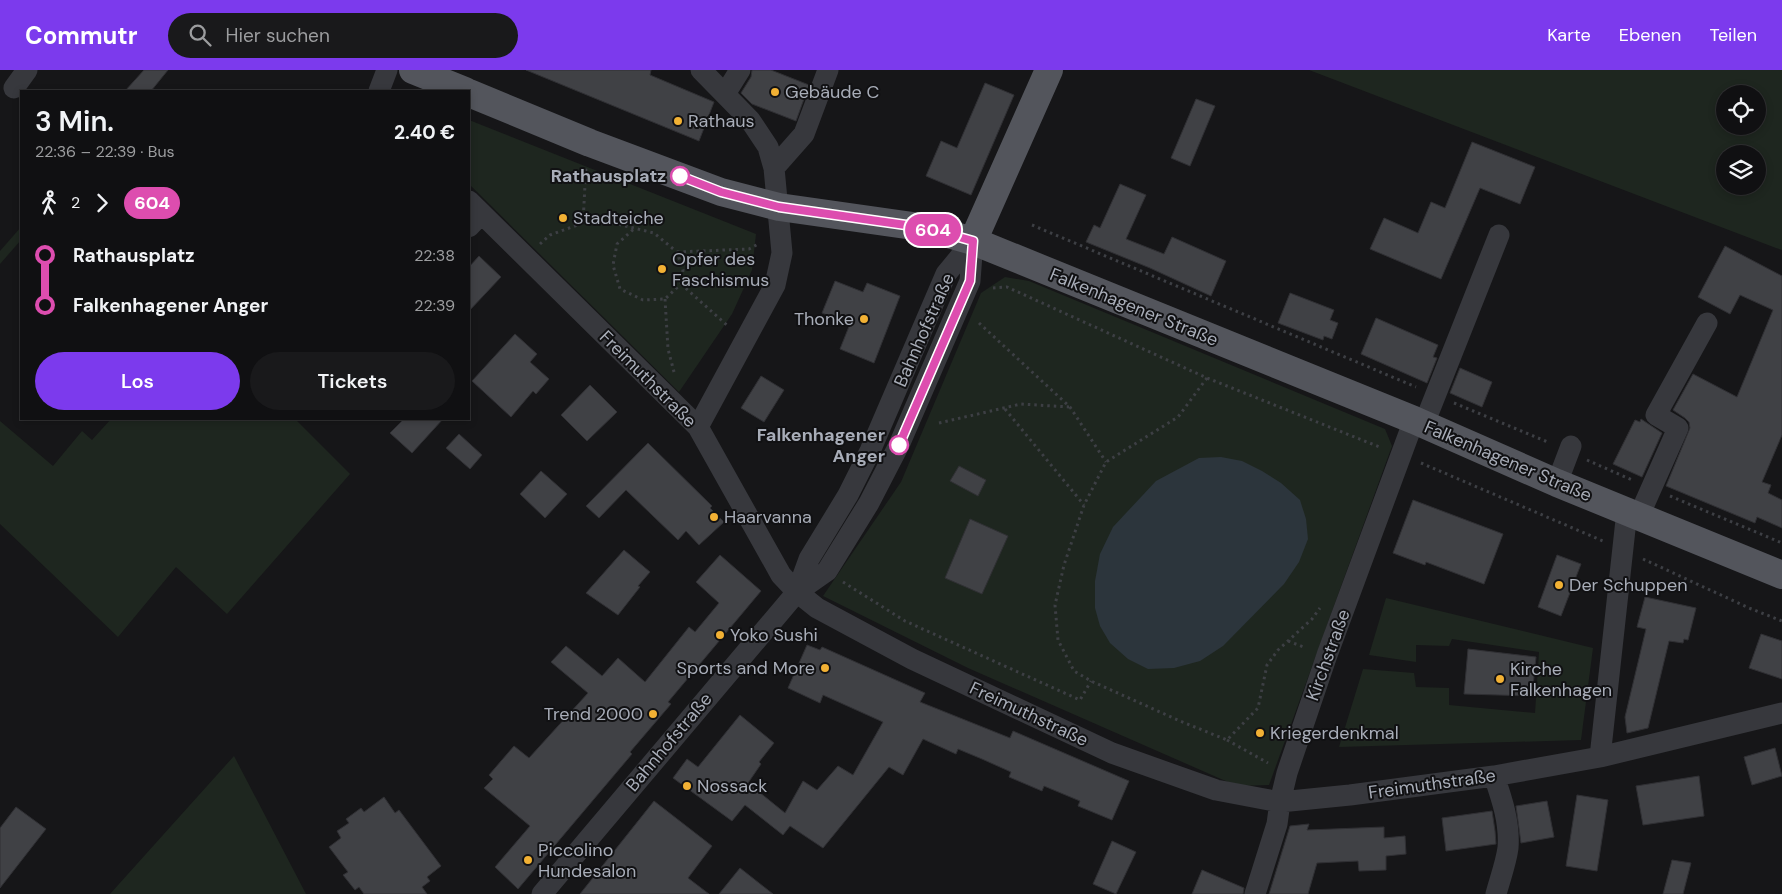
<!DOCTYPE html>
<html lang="de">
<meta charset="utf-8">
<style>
body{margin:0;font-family:"DM Sans",sans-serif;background:#19191b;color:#f1f3f6;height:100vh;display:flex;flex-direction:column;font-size:19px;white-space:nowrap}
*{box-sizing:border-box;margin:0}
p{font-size:16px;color:#9c9d9f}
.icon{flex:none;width:28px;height:28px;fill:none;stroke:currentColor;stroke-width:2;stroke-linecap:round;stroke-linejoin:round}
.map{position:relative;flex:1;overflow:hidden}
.panel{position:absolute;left:20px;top:20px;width:450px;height:330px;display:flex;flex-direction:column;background:#101012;border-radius:0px;box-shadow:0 2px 8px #0003,0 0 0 1px #303032}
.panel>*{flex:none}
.badge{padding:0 10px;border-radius:16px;font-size:18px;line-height:32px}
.controls{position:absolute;left:1716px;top:15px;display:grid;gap:10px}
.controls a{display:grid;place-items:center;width:50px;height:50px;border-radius:50%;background:#101012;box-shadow:0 2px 8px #0003,0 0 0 1px #303032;font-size:25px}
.map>.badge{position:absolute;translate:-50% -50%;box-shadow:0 0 0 2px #fff}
.legs{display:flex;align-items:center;gap:8px;height:55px;padding:0 15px;font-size:16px}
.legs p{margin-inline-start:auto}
.headline{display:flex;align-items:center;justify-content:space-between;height:85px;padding:0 15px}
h1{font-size:28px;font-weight:600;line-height:38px}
.cta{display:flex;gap:10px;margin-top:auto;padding:10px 15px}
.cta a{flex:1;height:58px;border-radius:30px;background:#7c3aed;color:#fff;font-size:20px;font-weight:600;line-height:58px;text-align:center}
.cta a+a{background:#19191b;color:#f1f3f6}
ul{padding:0 15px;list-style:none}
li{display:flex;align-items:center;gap:18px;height:50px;font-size:19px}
li i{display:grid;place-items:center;width:8px;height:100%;margin:0 6px;background:currentColor}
li i::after{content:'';width:12px;height:12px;margin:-6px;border:4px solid;border-radius:50%;background:#101012}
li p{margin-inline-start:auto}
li:first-child i{background:linear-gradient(#0000 50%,currentColor 0)}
li:last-child i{background:linear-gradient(currentColor 50%,#0000 0)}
header{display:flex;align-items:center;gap:30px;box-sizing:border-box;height:70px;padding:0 25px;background:#7c3aed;color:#fff}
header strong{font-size:24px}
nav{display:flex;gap:28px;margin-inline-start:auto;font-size:18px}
.search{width:350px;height:45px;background:#19191b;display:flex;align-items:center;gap:12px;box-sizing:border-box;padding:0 18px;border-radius:28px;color:#9c9d9f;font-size:19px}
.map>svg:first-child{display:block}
.green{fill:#1e261f;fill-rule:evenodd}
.water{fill:#2c353c}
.building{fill:#404145;stroke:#303034}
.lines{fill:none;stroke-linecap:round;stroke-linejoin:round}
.path{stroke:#3d3f44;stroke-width:3;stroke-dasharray:2.5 4;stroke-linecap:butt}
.minor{stroke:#37383d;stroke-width:21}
.major{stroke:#53555c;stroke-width:28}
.line-1-casing{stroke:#fff;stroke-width:11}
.line-1{stroke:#dd4daf;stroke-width:8}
.poi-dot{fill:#f2b134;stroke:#111113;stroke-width:2}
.stop-1-dot{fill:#fff;stroke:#dd4daf;stroke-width:2.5}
.labels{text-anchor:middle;stroke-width:4;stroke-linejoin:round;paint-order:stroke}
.poi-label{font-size:18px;fill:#a8adb8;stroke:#111113;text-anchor:start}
.stop-label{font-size:18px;font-weight:bold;fill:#a8adb8;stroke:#111113;text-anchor:end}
.street-label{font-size:18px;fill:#a8adb8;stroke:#111113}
</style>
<header>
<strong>Commutr</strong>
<div class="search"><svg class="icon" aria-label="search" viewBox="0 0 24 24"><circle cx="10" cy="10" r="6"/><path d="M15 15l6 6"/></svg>Hier suchen</div>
<nav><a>Karte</a><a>Ebenen</a><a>Teilen</a></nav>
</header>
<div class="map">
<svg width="1782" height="824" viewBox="0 0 1782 824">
<rect width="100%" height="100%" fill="#161618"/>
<!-- green -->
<path class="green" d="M1309,0h473v180l-6,-2zM1725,24h33v32h-33zM1725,84h33v32h-33z
M469,50l287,114 -4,36 -20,44 -53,78 -210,-208z
M21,157v13l-21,24v-13z
M1005,207l24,4 356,148 7,17 -123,339 -32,1 -269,-118 -145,-72 78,-114 80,-189z
M111,349h184l55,55 -123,140 -51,-47 -58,70 -118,-113v-103l53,45 29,-35 10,9z
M1386,528l207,50 -12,92 -242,7 24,-78 51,4 2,14 33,1v17l86,8 4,-61 -87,-13 -3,7 -33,-1v17l-47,-7z
M234,686l72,138h-196z"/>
<!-- water -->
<path class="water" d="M1221,387l21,4 20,10 19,12 19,17 6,19 2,20 -9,23 -15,22 -61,62 -23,15 -26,7 -26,1 -20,-10 -18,-16 -10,-17 -5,-18v-27l5,-27 13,-27 43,-46 43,-23z"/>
<!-- building -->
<path class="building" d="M144,0h24l-17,21h-26z
M526,0h125l-1,5 64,27 -15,39z
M752,0h19l38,15 -13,36 -44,-17 -11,-11 10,-16z
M985,13l29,12 -43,100 -45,-19 15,-35 16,7z
M1196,29l19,7 -25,60 -19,-8z
M1472,72l63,25 -15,37 -40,-16 -39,91 -71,-30 14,-31 34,15 13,-31 14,6z
M1120,114l26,11 -20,44 38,15 8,-17 54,24 -15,35 -61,-28 -64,-26 8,-17 6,3z
M1725,176l57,30v159l-20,47 9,3 -3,8 14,7v28l-25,-11 -2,6 -89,-37 24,-58 -1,-6 -4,-4 -12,-8 20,-36 44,23 36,-87 -33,-15 -10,19 -32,-17z
M479,186l22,21 -32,34v-44z
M835,211l28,11 4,-9 33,13 -26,67 -34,-14 10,-25 -28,-11z
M1290,223l44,17 -4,10 8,3 -6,16 -8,-3 -1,4 -45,-17z
M1376,248l62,27 -5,12 4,1 -10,25 -66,-29z
M515,264l22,20 -7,8 19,17 -13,15 -3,-3 -22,26 -39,-36z
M1460,298l32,14 -10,25 -32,-14z
M761,306l23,14 -20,32 -23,-14z
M590,315l27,27 -30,29 -26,-26z
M404,349h39l-31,34 -22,-20z
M1641,349l21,14 -20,44 -29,-13 22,-44 5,2z
M459,364l23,21 -12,14 -24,-21z
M648,373l64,63 -2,2 14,14 -25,23 -13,-14 -8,9 -52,-50 -27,28 -13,-12z
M959,396l27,14 -8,16 -28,-15z
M541,401l26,23 -22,24 -25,-24z
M1413,430l90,34 -19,50 -58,-22 -1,3 -32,-12z
M970,449l38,17 -26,58 -37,-16z
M624,480l26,22 -12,14 2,1 -22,28 -32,-22z
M720,485l41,36 -93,111 3,2 -41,48 2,2 -114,135 -23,-22 35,-41 -46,-38 9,-9 -4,-4 25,-29 15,12 59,-65 -37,-31 15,-16 36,30 16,-18 27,24 44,-55 6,5 24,-29 -23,-21z
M1557,485l24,9 -20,52 -23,-9z
M1645,527l51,11 -8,32 -4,-1 -1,4 -14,-2 -21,87 -21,5 -2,-16 21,-88 -9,-2z
M1761,564l21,7v38l-33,-11z
M807,575l13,5 2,-3 103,46 -5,9 90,36 3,-7 116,50 -17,39 -34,-14 2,-5 -36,-15 -2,5 -33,-14 2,-5 -29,-13 -24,-10 -2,5 -33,-15 -20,36 -14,-8 -66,81 -33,-22 -7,9 -38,-30 -13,16 -59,-43 14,-19 11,8 42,-52 34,28 -15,19 2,2 -13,19 37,30 18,-32 14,9 21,-24 15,9 30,-53 -60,-27 -3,8 -32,-15z
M1468,579l68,8 -4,39 -68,-2z
M1775,678l7,28 -30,9 -8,-28z
M1699,706l5,40 -61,9 -7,-39z
M1577,725l31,5 -11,71 -31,-5z
M384,727l11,16 4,-3 42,56 -14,11 3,4 -8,6 5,7h-63l-5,-7 -4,3 -12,-15 5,-3 -19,-25 12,-9 -4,-7 12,-8 -3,-4 15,-11 3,4z
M654,731l58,45 -24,32 21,16h-129z
M1547,731l7,36 -33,6 -5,-37z
M16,737l30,22 -46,59v-60z
M1492,741l3,20 1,13 -50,7 -4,-33z
M1309,754l-2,6 77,-3v11l21,-2 1,18 -20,2v14l-27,1 -1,-10 -41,2 -9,31h-39l21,-68z
M1112,771l24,11 -20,42 -23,-10z
M1672,790l19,3 -8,31h-20z
M740,798l33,26h-54z
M1202,800l42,18 -1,6h-51z"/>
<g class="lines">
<!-- path -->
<path class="path" d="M583,153l3,-57
M1032,155l384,162
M540,174l10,-9 33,-12h30l41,10 23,19 6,18 -2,14 -16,15 -22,1 -23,-11 -7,-24 4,-21 18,-16
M677,182l72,-3 11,-6
M681,214l48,43
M993,218l14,-1 200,91 175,70
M665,229l3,50 6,23
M979,253l91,84 36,55
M1207,308l-29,39 -72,45 -22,43 -20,60 -9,40 3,35 16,31 17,10 89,40 47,19 31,-32 9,-43 11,-15 34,-31 8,-11
M1454,333l96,40
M1005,339l79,96
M939,353l82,-19 48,3
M1587,390l45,20
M1421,393l182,78
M1670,426l112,47
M1643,489l106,49 33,13
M843,512l62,39 175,79 11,-19
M1288,571l18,7
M1227,670l41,23"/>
<!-- minor -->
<path class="minor" d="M14,18l13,-18
M379,21l8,-21
M725,24l15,-24
M774,98l30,-34 24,-64
M469,131l229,226 83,148 16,17 20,16 95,51 200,94 104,37 64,12 70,-7 144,-19 106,-19 182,-44
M469,157l12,-13
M1424,354l75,-189
M698,357l77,-142 7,-32 -8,-85 -6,-21 -18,-27 -49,-50
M1557,413l14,-37
M1639,446l39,-88 -22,-13 51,-92
M797,522l12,-33 39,-64 22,-44 76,-177 27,-33
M1600,687l27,-246
M1494,706c8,23 16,47 14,72 -2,15 -8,31 -12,46
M542,824l255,-302 30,-21 42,-68 30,-58 71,-164 3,-40
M1255,824l22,-70 3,-22 7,-29 40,-118 87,-235"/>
<!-- major -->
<path class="major" d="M413,0l52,21
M469,23l121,50 131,49 58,15 148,21 46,13 441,179 143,63 225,92
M973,171l76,-171"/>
</g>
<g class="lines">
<!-- line-1 casing -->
<g class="line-1-casing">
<path id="line-1" d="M680,106l41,16 58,15 148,21 46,13 -3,40 -71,164"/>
</g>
<!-- line-1 -->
<use href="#line-1" class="line-1"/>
</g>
<!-- markers -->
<g class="poi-dot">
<circle cx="775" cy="22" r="5"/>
<circle cx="678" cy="51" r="5"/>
<circle cx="563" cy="148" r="5"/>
<circle cx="662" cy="199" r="5"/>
<circle cx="864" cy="249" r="5"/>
<circle cx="714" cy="447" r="5"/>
<circle cx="1559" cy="515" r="5"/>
<circle cx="720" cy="565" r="5"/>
<circle cx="825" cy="598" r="5"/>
<circle cx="1500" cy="609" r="5"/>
<circle cx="653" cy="644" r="5"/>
<circle cx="1260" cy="663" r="5"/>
<circle cx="687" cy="716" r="5"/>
<circle cx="528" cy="790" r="5"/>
</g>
<g class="stop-1-dot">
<circle cx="680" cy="106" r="9"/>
<circle cx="899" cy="375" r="9"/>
</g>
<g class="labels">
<!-- poi labels -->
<g class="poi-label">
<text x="785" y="28">Gebäude C</text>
<text x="688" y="57">Rathaus</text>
<text x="573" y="154">Stadteiche</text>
<text x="672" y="195">Opfer des<tspan x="672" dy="21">Faschismus</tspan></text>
<text x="854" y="255" text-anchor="end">Thonke</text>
<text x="724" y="453">Haarvanna</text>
<text x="1569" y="521">Der Schuppen</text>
<text x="730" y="571">Yoko Sushi</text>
<text x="815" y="604" text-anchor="end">Sports and More</text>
<text x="1510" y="605">Kirche<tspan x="1510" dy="21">Falkenhagen</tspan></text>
<text x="643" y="650" text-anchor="end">Trend 2000</text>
<text x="1270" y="669">Kriegerdenkmal</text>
<text x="697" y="722">Nossack</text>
<text x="538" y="786">Piccolino<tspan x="538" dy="21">Hundesalon</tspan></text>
</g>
<!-- stop labels -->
<g class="stop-label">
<text x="666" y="112">Rathausplatz</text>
<text x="885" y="371">Falkenhagener<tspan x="885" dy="21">Anger</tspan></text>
</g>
<!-- street labels -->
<g class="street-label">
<text transform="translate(1134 237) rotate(22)" y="6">Falkenhagener Straße</text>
<text transform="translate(924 260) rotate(-66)" y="6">Bahnhofstraße</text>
<text transform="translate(648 309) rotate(45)" y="6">Freimuthstraße</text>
<text transform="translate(1508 391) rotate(23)" y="6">Falkenhagener Straße</text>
<text transform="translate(1328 585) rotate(-70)" y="6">Kirchstraße</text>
<text transform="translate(1029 644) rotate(25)" y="6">Freimuthstraße</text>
<text transform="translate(669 672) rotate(-50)" y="6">Bahnhofstraße</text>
<text transform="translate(1432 714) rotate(-8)" y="6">Freimuthstraße</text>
</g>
</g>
</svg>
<div class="controls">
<a><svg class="icon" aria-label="locate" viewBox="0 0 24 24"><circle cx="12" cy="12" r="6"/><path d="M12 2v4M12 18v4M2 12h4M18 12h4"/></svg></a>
<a><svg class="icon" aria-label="layers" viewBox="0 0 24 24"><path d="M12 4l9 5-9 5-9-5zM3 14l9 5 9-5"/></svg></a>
</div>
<b class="badge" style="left:933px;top:160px;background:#dd4daf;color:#fff">604</b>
<section class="panel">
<div class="headline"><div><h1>3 Min.</h1><p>22:36 – 22:39 · Bus</p></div><b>2.40 €</b></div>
<div class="legs"><svg class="icon" aria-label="walk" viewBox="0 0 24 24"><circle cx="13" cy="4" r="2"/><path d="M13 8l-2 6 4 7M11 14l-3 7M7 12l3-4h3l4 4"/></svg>2<svg class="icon" aria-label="forward" viewBox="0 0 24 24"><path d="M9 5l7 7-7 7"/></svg><b class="badge" style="background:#dd4daf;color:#fff">604</b></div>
<ul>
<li><i style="color:#dd4daf"></i><b>Rathausplatz</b><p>22:38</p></li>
<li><i style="color:#dd4daf"></i><b>Falkenhagener Anger</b><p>22:39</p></li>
</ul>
<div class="cta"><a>Los</a><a>Tickets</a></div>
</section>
</div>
